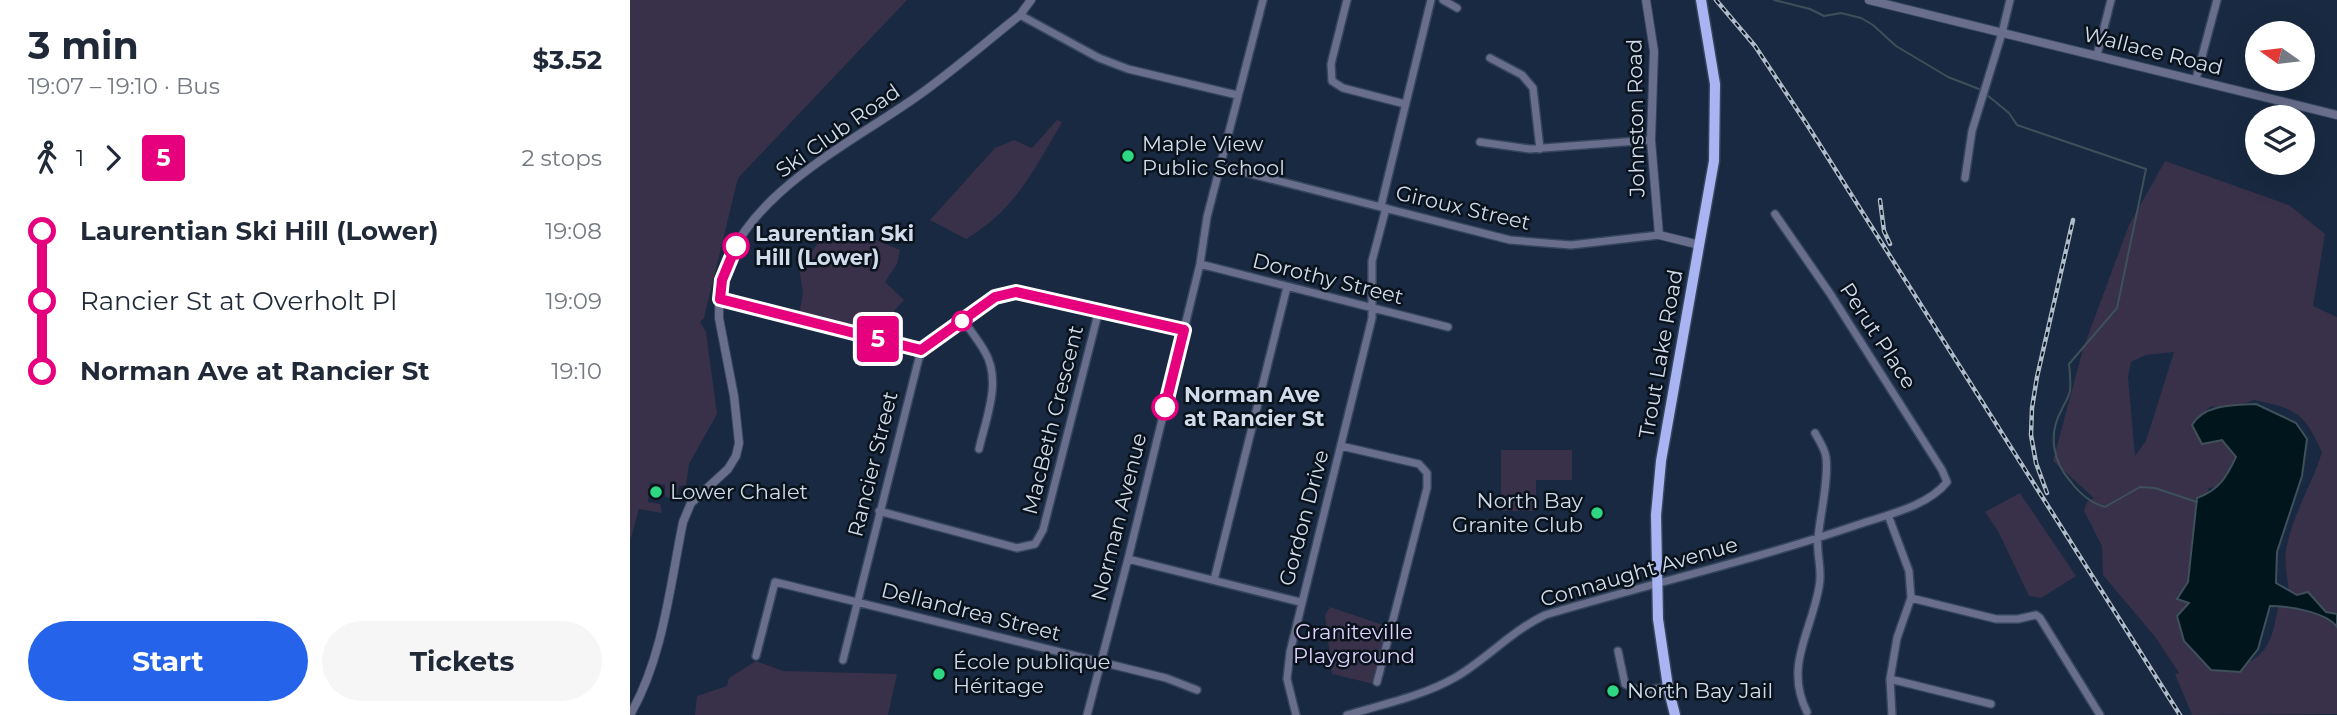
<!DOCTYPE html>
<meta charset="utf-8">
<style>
body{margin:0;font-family:Montserrat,sans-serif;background:#f6f6f7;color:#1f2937;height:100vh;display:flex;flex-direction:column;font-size:26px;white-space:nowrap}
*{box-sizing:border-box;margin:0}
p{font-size:23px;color:#747a83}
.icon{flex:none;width:38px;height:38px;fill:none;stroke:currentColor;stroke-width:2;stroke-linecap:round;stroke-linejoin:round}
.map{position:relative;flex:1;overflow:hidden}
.side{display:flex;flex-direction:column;background:#fff;width:630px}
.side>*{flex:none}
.badge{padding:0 14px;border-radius:5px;font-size:24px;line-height:46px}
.needle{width:46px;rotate:284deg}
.fabs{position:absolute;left:1615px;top:21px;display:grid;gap:14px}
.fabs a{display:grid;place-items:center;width:70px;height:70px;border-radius:50%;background:#fff;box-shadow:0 7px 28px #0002;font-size:35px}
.map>.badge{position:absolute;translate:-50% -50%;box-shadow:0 0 0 4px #fff}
.legs{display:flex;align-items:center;gap:10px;height:77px;padding:0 28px;font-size:23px}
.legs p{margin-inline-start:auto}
.head{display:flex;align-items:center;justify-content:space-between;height:119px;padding:0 28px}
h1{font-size:38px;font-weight:700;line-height:52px}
.button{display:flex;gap:14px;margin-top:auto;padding:14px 28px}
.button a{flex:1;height:80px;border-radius:42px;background:#2563eb;color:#fff;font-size:28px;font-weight:700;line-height:80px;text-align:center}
.button a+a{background:#f6f6f7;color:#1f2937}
ul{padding:0 28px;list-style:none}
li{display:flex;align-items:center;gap:24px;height:70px;font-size:26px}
li i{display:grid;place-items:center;width:10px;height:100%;margin:0 9px;background:currentColor}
li i::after{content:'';width:18px;height:18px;margin:-9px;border:5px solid;border-radius:50%;background:#fff}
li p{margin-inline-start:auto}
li:first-child i{background:linear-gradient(#0000 50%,currentColor 0)}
li:last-child i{background:linear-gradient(currentColor 50%,#0000 0)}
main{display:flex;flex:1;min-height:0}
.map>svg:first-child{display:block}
.green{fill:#383149;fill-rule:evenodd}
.water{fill:#00151c;stroke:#3e515a;stroke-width:2}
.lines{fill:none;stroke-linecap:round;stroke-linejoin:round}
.stream{stroke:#3e515a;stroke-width:2}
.minor-casing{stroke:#35465c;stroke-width:10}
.tertiary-casing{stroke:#35465c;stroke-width:10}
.primary-casing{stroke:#35465c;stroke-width:13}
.minor{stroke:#696e8d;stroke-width:7}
.tertiary{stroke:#696e8d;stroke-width:8}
.primary{stroke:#a9b4f2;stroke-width:10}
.rail-casing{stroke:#aebbcb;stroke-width:4.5}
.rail{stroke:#0a121c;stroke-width:2;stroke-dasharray:5;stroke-linecap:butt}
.line-1-casing{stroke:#fff;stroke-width:16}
.line-1{stroke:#e6007e;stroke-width:10}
.poi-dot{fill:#2ed883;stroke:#0a121c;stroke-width:2.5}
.stop-1-dot{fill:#fff;stroke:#e6007e;stroke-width:3.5}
.labels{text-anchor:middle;stroke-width:5;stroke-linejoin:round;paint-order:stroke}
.street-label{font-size:21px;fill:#d0dceb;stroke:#0a121c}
.poi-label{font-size:21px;fill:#d0dceb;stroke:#0a121c;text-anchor:start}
.stop-label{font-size:21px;font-weight:bold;fill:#d0dceb;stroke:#0a121c;text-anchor:start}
.park-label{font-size:21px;fill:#ded2fe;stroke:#0a121c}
</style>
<main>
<section class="side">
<div class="head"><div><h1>3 min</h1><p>19:07 – 19:10 · Bus</p></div><b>$3.52</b></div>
<div class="legs"><svg class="icon" aria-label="walk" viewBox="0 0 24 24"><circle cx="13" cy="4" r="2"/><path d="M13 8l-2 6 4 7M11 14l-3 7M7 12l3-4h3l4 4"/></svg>1<svg class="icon" aria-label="forward" viewBox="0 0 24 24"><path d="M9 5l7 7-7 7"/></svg><b class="badge" style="background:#e6007e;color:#fff">5</b><p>2 stops</p></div>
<ul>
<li><i style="color:#e6007e"></i><b>Laurentian Ski Hill (Lower)</b><p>19:08</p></li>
<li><i style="color:#e6007e"></i><span>Rancier St at Overholt Pl</span><p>19:09</p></li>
<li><i style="color:#e6007e"></i><b>Norman Ave at Rancier St</b><p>19:10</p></li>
</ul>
<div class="button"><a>Start</a><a>Tickets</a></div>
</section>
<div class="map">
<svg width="1707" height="715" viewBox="0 0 1707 715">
<rect width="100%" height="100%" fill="#182941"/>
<!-- green -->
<path class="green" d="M0,0h277l-169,178 -34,140 -4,4 6,10 11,82 -28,50 -3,21 -7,1 -2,13 -12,-2v-12l-15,-2 -2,19 12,2 2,9 -23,-4 -9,32z
M427,120l5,2c-28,48 -46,87 -96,117l-36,-19 65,-72 19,-8 18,8z
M1535,161l124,44 36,29 -12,72 24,11v397l-145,1 -17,-41 4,-1 -23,-35 -53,-63 -1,-29 -18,-35 3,-9 7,-4 -41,-37 30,-112 46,-124zM1544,352l-28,89 -11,15 -7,-79 3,-15 15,-7zM1624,400c42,9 50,12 68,52 -10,33 -30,63 -36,98 -2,14 2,30 3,44l-9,3c-7,34 -7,62 -47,70l-42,-46 -4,-33 17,-87 5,-13 12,-2 17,-22 -5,-20 -14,-5 -17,-16 5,-14 5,-3 14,4z
M210,225l60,25 -3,14 -12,18 19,18 -28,31 -77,-16 4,-22 -4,-25 27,-35z
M871,450h71v30h-36v31h-35z
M1390,493l56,83 -35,22 -12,-2 -31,-65 -13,-19z
M700,607l56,19 -12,58 -42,-10 -7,-59z
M126,661l27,10 114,3 -9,41h-193l2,-19 30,-10 2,-8z"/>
<!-- water -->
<path class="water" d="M1626,404l40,19 11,16 -5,37 -25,76 -1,31 21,12 11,-3 18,20 11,2v13c-10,-15 -49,-21 -67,-21l-12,43 -18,23 -29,-2 -27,-29 -7,-25 12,-13 -12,-4 11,-17 9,-84c22,-8 29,-20 39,-41l-14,-17 -20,4 -10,-19c12,-21 43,-20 64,-21z"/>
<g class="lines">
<!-- stream -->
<path class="stream" d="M1144,0l36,9 14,7 17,-3 20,5 12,7 23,21 52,31 31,12
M1357,95l22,18 8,12 129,44 -29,139 -48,56c1,9 2,18 1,27 -2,8 -6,13 -9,20 -13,24 -8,51 10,71 9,12 20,21 34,25l35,-20 15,1 42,14"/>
<!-- minor casing -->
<g class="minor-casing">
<path id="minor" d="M717,0l-16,64 1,17 11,7 62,16
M813,0l14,8
M390,15l79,43 29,11 109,26
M1467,55l14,-55
M860,58l32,17 11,13 7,61
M1566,79l21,-79
M850,142l50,7 121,-9
M590,166l290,74 61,5 88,-10
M1335,178l7,-47 30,-98 8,-33
M751,206l50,-206
M570,264l248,63
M90,299l201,51
M333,320c7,10 16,21 22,32 17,29 1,66 -6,97
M711,446l78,18 8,9v15l-50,194
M249,511l138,37 18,-4 8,-14 56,-220
M1258,515l21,56 2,27 -14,40 -7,41 2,36
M498,559l172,43
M584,580l73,-293
M1281,598l85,21h22l18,-4 4,3 60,97
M988,651l7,33 14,7 29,-4
M126,656l19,-74 391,96 31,12
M213,660l78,-310 74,-53 21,-5 168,38
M1260,679l101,25
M1177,712c-23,-46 4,-79 12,-125 4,-17 -3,-32 -1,-49 2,-22 11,-59 8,-81 -1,-8 -7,-17 -11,-24
M457,715l41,-156 72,-295 7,-47 56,-217
M666,715l-9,-36 3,-27 82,-334v-57l14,-53
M717,715c37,-11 76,-19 109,-38 32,-19 54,-45 89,-62 104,-31 209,-55 312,-90 29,-10 70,-18 90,-43l-5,-12 -111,-175 -56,-81"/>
</g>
<!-- tertiary casing -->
<g class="tertiary-casing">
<path id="tertiary" d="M1016,0l8,51 -3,89 8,95 41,10
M1239,0l468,115
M0,715c33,-57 40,-129 53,-193l8,-19 37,-34 8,-13 3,-13 -5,-47 -15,-78c0,-13 0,-26 3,-38 20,-86 132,-138 197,-185 35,-25 67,-53 101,-80l11,-15"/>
</g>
<!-- primary casing -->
<g class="primary-casing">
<path id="primary" d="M1045,715l-7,-28 -10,-68 -2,-104 5,-54 53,-300 1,-77 -14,-84"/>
</g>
<!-- minor -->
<use href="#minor" class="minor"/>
<!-- tertiary -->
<use href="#tertiary" class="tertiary"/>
<!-- primary -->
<use href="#primary" class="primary"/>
<!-- rail casing -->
<g class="rail-casing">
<path id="rail" d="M1086,0l39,46 51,77 374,592
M1250,200l4,31 6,13
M1417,493l-11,-30 -5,-28 1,-27 5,-31 36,-157"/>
</g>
<!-- rail -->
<use href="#rail" class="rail"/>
</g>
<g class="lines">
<!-- line-1 casing -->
<g class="line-1-casing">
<path id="line-1" d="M106,246l-14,34 -2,19 201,51 74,-53 21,-5 168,38 -19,77"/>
</g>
<!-- line-1 -->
<use href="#line-1" class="line-1"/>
</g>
<!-- markers -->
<g class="poi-dot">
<circle cx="498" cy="156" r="7"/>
<circle cx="26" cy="492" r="7"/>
<circle cx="967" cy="513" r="7"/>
<circle cx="309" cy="674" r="7"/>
<circle cx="983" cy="691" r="7"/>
</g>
<g class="stop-1-dot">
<circle cx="106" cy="246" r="12"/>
<circle cx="332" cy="321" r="9"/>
<circle cx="535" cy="407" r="12"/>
</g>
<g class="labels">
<!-- street labels -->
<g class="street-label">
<text transform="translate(1523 51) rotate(14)" y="7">Wallace Road</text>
<text transform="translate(1006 118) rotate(-91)" y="7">Johnston Road</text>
<text transform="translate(208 131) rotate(-35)" y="7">Ski Club Road</text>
<text transform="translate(833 208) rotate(13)" y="7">Giroux Street</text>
<text transform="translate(698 279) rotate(14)" y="7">Dorothy Street</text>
<text transform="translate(1248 336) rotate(57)" y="7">Perut Place</text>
<text transform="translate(1031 354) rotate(-80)" y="7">Trout Lake Road</text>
<text transform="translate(423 420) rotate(-76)" y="7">MacBeth Crescent</text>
<text transform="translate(243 464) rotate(-76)" y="7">Rancier Street</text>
<text transform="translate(489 517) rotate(-76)" y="7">Norman Avenue</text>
<text transform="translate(674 518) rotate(-75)" y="7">Gordon Drive</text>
<text transform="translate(1009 572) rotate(-16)" y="7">Connaught Avenue</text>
<text transform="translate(341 612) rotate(14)" y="7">Dellandrea Street</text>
</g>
<!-- poi labels -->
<g class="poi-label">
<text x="512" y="151">Maple View<tspan x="512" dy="24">Public School</tspan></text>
<text x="40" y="499">Lower Chalet</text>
<text x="953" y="508" text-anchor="end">North Bay<tspan x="953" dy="24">Granite Club</tspan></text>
<text x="323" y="669">École publique<tspan x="323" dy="24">Héritage</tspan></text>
<text x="997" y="698">North Bay Jail</text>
</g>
<!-- stop labels -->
<g class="stop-label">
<text x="125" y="241">Laurentian Ski<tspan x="125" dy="24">Hill (Lower)</tspan></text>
<text x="554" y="402">Norman Ave<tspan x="554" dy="24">at Rancier St</tspan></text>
</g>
<!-- park labels -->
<g class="park-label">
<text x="724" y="639">Graniteville<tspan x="724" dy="24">Playground</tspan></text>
</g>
</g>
</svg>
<div class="fabs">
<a><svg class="needle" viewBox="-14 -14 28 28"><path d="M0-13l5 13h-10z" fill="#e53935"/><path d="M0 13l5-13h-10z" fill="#747a83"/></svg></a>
<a><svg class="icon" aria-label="layers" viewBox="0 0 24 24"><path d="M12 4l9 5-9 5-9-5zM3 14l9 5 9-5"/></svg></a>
</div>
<b class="badge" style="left:248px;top:339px;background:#e6007e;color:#fff">5</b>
</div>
</main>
